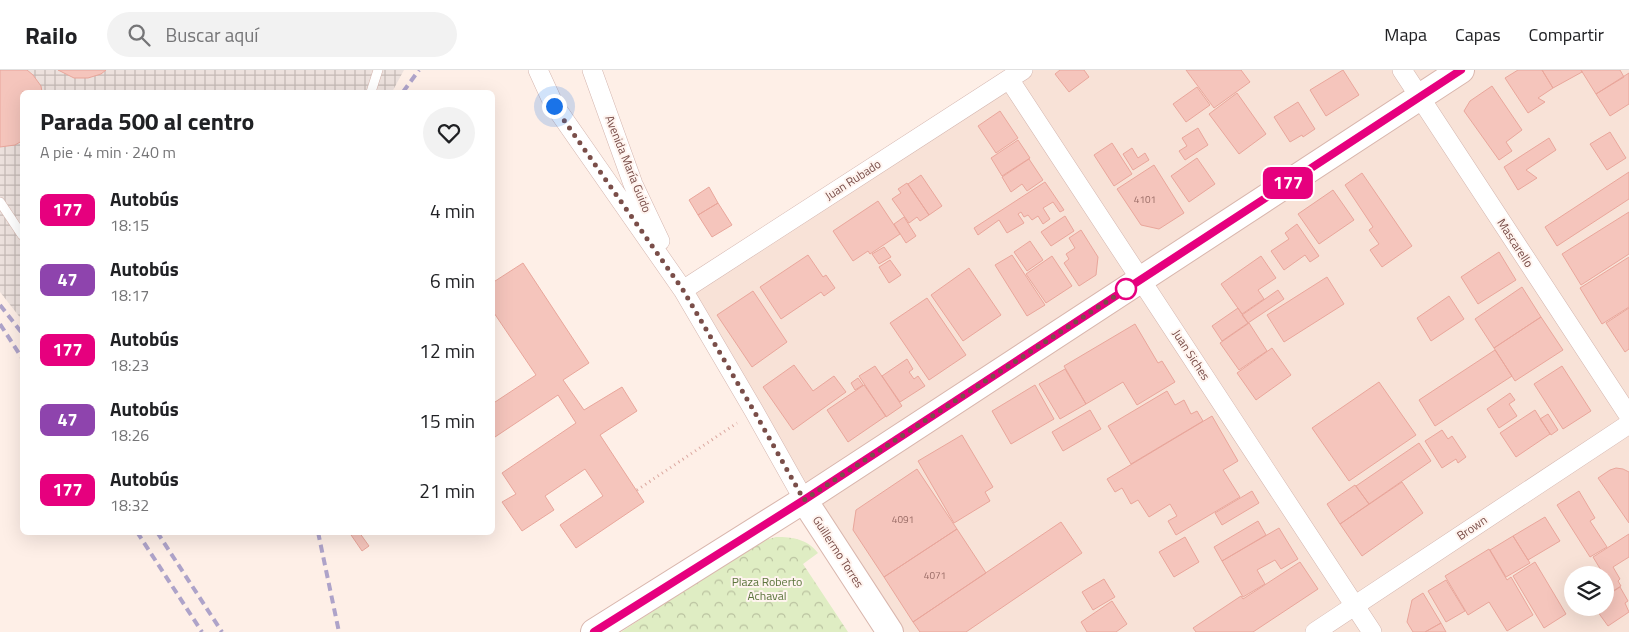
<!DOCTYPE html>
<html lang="es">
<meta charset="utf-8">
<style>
body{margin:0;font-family:"Titillium Web",sans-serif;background:#f2f2f2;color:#202124;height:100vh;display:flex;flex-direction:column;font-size:19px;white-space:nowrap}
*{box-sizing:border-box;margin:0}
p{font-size:16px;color:#757577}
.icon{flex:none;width:28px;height:28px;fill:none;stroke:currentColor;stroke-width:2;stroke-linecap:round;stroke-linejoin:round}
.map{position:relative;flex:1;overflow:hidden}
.drawer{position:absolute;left:20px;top:20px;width:475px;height:445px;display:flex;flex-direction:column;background:#fff;border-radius:8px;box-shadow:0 5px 20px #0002}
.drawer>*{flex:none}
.badge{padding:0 10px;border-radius:8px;font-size:18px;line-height:32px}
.tools{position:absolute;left:1564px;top:496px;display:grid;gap:10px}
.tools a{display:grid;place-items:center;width:50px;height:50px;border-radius:50%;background:#fff;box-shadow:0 5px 20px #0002;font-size:25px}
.you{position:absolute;width:25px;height:25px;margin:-12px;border:4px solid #fff;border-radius:50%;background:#1a73e8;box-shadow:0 0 0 8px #1a73e833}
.map>.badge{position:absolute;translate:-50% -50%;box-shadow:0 0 0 2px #fff}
.round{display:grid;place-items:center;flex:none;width:52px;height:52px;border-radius:26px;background:#f2f2f2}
.overview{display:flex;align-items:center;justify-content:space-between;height:85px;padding:0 20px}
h1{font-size:24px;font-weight:700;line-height:38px}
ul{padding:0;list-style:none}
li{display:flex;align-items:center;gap:15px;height:70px;padding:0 20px}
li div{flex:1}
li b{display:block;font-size:19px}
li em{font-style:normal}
li .badge{min-width:55px;font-weight:700;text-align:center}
header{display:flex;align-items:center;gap:30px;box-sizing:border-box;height:70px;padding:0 25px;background:#fff;border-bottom:1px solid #e0e0e0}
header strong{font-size:24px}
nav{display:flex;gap:28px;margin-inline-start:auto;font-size:18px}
.search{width:350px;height:45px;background:#f2f2f2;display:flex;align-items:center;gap:12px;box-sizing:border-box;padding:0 18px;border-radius:28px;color:#757577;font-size:19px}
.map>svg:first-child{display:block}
.residential{fill:#f8e2d7;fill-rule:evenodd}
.industrial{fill:url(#industrial-grid)}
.forest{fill:url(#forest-crowns)}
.building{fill:#f5c5bc;stroke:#e9a69b}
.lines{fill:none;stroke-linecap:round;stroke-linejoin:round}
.service-casing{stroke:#d4b5ae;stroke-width:10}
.minor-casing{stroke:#d4b5ae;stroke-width:20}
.secondary-casing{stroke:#d9b6ad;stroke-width:28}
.path{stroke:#dba79f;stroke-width:3;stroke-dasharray:1 4;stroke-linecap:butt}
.service{stroke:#fff;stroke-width:9}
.minor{stroke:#fff;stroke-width:19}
.secondary{stroke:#fff;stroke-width:26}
.rail{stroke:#aea3c9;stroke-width:4;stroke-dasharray:8 5;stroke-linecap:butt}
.line-casing{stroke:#fff;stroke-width:11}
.line{stroke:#e6007e;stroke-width:8}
.walk{stroke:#7a4e49;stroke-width:5;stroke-dasharray:0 9}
.stop-dot{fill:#fff;stroke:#e6007e;stroke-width:2.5}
.labels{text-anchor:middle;stroke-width:4;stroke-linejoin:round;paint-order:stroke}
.number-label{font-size:10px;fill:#996c66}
.street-label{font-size:12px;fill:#7a4e49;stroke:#fff4ef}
.park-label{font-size:12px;fill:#5a743b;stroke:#fff4ef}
</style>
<header>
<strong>Railo</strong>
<div class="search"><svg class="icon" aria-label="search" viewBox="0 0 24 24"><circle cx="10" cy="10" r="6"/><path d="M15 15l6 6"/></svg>Buscar aquí</div>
<nav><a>Mapa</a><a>Capas</a><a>Compartir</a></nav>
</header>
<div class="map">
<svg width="1629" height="562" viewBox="0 0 1629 562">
<defs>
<pattern id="industrial-grid" width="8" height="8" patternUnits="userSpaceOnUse" patternTransform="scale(1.25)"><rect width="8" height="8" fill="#ece1dd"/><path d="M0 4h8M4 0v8" fill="none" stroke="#c4b9b5"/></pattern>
<pattern id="forest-crowns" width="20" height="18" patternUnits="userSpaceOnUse" patternTransform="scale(1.25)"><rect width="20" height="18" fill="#dfedc3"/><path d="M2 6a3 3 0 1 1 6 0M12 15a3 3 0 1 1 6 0" fill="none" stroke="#bac2a0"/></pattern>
</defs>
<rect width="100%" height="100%" fill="#feefe7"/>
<!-- residential -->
<path class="residential" d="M1023,0h606v562h-739l-207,-342zM1572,505h33v33h-33z"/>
<!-- industrial -->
<path class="industrial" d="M0,0h404l-12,22h-370v228l-22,-28z"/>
<!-- forest -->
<path class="forest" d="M776,467c17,0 31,2 42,16l-15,11 45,68h-227l133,-87 11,-5z"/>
<!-- building -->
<path class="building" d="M0,0h27l6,5 8,11 1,6h-20v49l-7,4 -15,2z
M58,0h48l-5,4 -13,4h-14z
M1060,0h24l5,7 -20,15 -14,-18z
M1186,0h55l9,12 -36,26z
M1343,0l16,25 -33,21 -16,-26z
M1518,0h24l11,18 -15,10 7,4 -17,11 -23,-35z
M1542,0h39l1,2 -29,16z
M1581,0h39l4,7 -28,17z
M1629,3v31l-19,12 -14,-22z
M1492,16l30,44 -16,12 6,9 -13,9 -35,-49 6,-10z
M1197,17l13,18 -24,17 -13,-18z
M1237,23l29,41 -27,20 -30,-40z
M1298,32l17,27 -12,8 -1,-2 -12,7 -16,-25z
M1000,41l18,27 -22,15 -18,-27z
M1198,58l10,17 -23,15 -6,-9 8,-5 -5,-8z
M1610,62l16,26 -19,12 -17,-26z
M1549,68l7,12 -30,20 11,8 -19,12 -14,-23z
M1018,70l12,18 -28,18 -11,-18z
M1112,73l20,31 -18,12 -20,-31z
M1132,78l6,10 7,-5 4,7 -16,10 -10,-16z
M1197,88l18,26 -26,18 -18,-26z
M1029,89l14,21 -16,11 -5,-7 -11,8 -9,-15z
M1154,95l30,48 -25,16 -18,-4 -24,-36z
M1629,102v27l-72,47 -12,-19z
M1362,103l50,73 -30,21 -12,-17 9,-6 -10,-14 4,-3 -28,-42z
M921,105l21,31 -13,9 -21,-31z
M1045,112l19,28 -4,2 -7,-10 -10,6 7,11 -7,5 -5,-8 -6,4 -4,-5 -4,2 -3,-5 -3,2 6,9 -17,10 -8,-13 -21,15 -4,-7z
M907,113l22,32 -9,6 -3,-4 -8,6 -17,-24 9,-6 -3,-4z
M709,117l9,16 -20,12 -9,-15z
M1333,120l21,30 -35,24 -21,-30z
M878,131l22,33 -30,20 -2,-3 -15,10 -20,-30z
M718,133l14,22 -20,12 -14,-22z
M1629,142v42l-48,31 -19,-31z
M1065,146l9,15 -23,15 -10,-14z
M904,147l12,19 -10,7 -12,-19z
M1297,154l22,32 -9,6 -5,-7 -21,15 -13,-19 18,-12 -4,-6z
M1081,160l17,27 -2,18 -17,11 -15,-23 5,-4 -3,-5 9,-6 -6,-10z
M1030,171l13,19 -16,11 -13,-19z
M884,177l7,10 -12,7 -7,-10z
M1499,182l17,28 -38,24 -17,-27z
M808,185l15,22 3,-2 9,13 -11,8 -3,-4 -40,27 -21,-32z
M1012,185l33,50 -18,11 -32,-51z
M1052,186l20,30 -26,17 -20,-29z
M1261,186l15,22 -18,12 6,9 -22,15 -21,-30z
M1629,187v50l-27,17 -22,-36z
M890,190l11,15 -12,8 -10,-16z
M523,193l66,100 -26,17 21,30 38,-23 15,24 -37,24 44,67 -68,46 -16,-23 43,-29 -18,-27 -40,27 9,14 -32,21 -20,-29 14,-8 -14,-21 74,-50 -18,-28 -66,44v-35l44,-29 -44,-65v-27z
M969,198l32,47 -38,26 -32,-46z
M1327,207l17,27 -60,38 -17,-27z
M1522,217l19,30 -47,31 -19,-29z
M1278,220l6,9 -36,24 -6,-8z
M753,221l34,51 -35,25 -35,-52z
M1449,226l15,23 -33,22 -14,-23z
M927,228l39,57 -37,25 -39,-57z
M1238,238l10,15 -26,18 -10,-15z
M1629,238v41l-4,3 -19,-29z
M1541,247l22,33 -48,31 -21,-33z
M1249,253l18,28 -28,19 -19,-27z
M1135,254l23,39 4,-2 13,21 -38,23 -14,-23 -37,22 -22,-38z
M1272,278l19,27 -35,25 -19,-27z
M1495,280l17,26 -77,50 -16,-26z
M907,289l6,10 -4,3 5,7 4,-3 7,10 -25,16 -18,-26z
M794,295l19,26 21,-15 12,16 -53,38 -30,-43z
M875,296l27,40 -16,11 -27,-41z
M1562,296l29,45 -28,18 -29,-45z
M1065,299l21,35 -26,15 -21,-35z
M858,308l5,7 -8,5 -4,-7z
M1379,312l37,53 -67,46 -37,-53z
M864,315l22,31 -38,26 -21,-32z
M1035,315l19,34 -43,25 -19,-33z
M1167,321l8,14 9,-5 7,14 6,-3 6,10 -72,43 -23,-38z
M1510,323l5,7 -6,4 8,12 -18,12 -12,-19z
M1090,340l11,19 -38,22 -11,-19z
M1535,340l15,24 -34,23 -16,-24z
M1548,344l10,16 -7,5 -11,-16z
M1212,346l26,45 -15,9 17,27 -64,38 -8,-14 9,-5 -7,-12 -21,13 -11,-17 -7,4 -9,-16 -7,4 -8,-13z
M1442,360l6,9 4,-3 14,21 -8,6 -2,-4 -14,9 -17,-27z
M962,365l31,52 -8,5 5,9 -36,22 -36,-62z
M1419,373l12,18 -62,43 -13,-18z
M1616,398l7,1 6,3v51l-31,-45 12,-8z
M917,399l40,60 -73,48 -31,-47 3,-20z
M1402,412l21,31 -61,43 -22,-32z
M1355,415l14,19 -29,20 -13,-20z
M1252,421l7,12 -37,22 -7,-12z
M1579,421l16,27 -5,3 17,26 -17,10 -33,-52z
M1545,447l15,24 -32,19 -15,-24z
M1258,451l8,14 -44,26 -8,-14z
M1061,452l21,31 -116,79h-46l-7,-10z
M1279,458l19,31 -17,10 -6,-9 -18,10 8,14 -22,13 -21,-36z
M957,459l29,44 -73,49 -29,-45z
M349,462h10l10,14 -7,5z
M1629,464v23l-16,10 7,12 -2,2 3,5 -16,10v-15l2,-1 -14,-23z
M1513,466l17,27 -24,14 -16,-27z
M1185,467l14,25 -25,15 -15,-25z
M1489,479l18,31 4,-3 22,38 -26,16 -18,-29 -21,13 -23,-39z
M1300,492l18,27 -65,43h-57l-3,-4 48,-32 2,3z
M1535,492l31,52 -22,14 -31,-52z
M1104,509l11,18 -22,13 -11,-18z
M1446,510l19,31 -19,11 -18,-31z
M1620,517l8,14 -3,2 4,9 -21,14 -13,-18h10v-11z
M1423,523l18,30 -16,9h-12l-6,-10 5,-22z
M1112,531l15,23 -11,8h-29l-6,-10z
M1441,553l5,9h-21z"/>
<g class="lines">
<!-- service casing -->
<g class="service-casing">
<path id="service" d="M371,22l7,-22
M0,132l22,33"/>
</g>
<!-- minor casing -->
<g class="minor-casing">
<path id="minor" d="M538,0l16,35 129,185 71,121 50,89
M592,0l41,114 27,57
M1402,0l227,346
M1009,9l363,553
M683,220l340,-220
M1315,562l314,-208"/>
</g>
<!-- secondary casing -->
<g class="secondary-casing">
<path id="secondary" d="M804,430l86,132
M594,562l210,-132 657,-430"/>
</g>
<!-- path -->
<path class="path" d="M637,420l100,-67"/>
<!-- service -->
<use href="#service" class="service"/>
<!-- minor -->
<use href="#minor" class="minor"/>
<!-- secondary -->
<use href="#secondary" class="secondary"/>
<!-- rail -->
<path class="rail" d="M403,22l16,-22
M0,235l22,28
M0,254l22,34
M137,462l65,100
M157,462l65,100
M318,462l21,100"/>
</g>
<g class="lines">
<!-- line casing -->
<g class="line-casing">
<path id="line" d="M594,562l210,-132 657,-430"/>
</g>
<!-- line -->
<use href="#line" class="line"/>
<!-- walk -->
<path class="walk" d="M554,36l129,184 71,121 50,89 322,-211"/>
</g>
<!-- markers -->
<circle class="stop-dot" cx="1126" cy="219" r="10"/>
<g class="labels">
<!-- number labels -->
<g class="number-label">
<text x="1145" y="133">4101</text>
<text x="903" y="453">4091</text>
<text x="935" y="509">4071</text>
</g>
<!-- street labels -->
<g class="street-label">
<text transform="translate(628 94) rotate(68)" y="4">Avenida María Guido</text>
<text transform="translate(853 110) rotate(-33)" y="4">Juan Rubado</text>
<text transform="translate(1515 173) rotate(57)" y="4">Mascarello</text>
<text transform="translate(1191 285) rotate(57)" y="4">Juan Siches</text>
<text transform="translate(1472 458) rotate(-34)" y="4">Brown</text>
<text transform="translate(838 482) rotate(57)" y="4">Guillermo Torres</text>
</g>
<!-- park labels -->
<g class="park-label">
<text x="767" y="516">Plaza Roberto<tspan x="767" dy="14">Achaval</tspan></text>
</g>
</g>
</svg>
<div class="tools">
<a><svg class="icon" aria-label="layers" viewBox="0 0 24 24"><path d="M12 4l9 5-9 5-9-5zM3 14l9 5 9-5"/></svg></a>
</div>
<div class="you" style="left:554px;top:36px"></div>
<b class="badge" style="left:1288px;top:113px;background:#e6007e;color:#fff">177</b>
<section class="drawer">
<div class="overview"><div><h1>Parada 500 al centro</h1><p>A pie · 4 min · 240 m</p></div><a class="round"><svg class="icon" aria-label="heart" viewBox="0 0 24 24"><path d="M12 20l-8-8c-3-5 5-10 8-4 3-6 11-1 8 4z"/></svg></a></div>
<ul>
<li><span class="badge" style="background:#e6007e;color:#fff">177</span><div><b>Autobús</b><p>18:15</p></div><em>4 min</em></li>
<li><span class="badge" style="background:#8e44ad;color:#fff">47</span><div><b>Autobús</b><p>18:17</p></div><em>6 min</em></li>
<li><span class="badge" style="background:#e6007e;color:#fff">177</span><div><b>Autobús</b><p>18:23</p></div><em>12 min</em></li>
<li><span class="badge" style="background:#8e44ad;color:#fff">47</span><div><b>Autobús</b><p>18:26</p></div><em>15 min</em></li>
<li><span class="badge" style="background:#e6007e;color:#fff">177</span><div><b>Autobús</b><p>18:32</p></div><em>21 min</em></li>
</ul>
</section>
</div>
